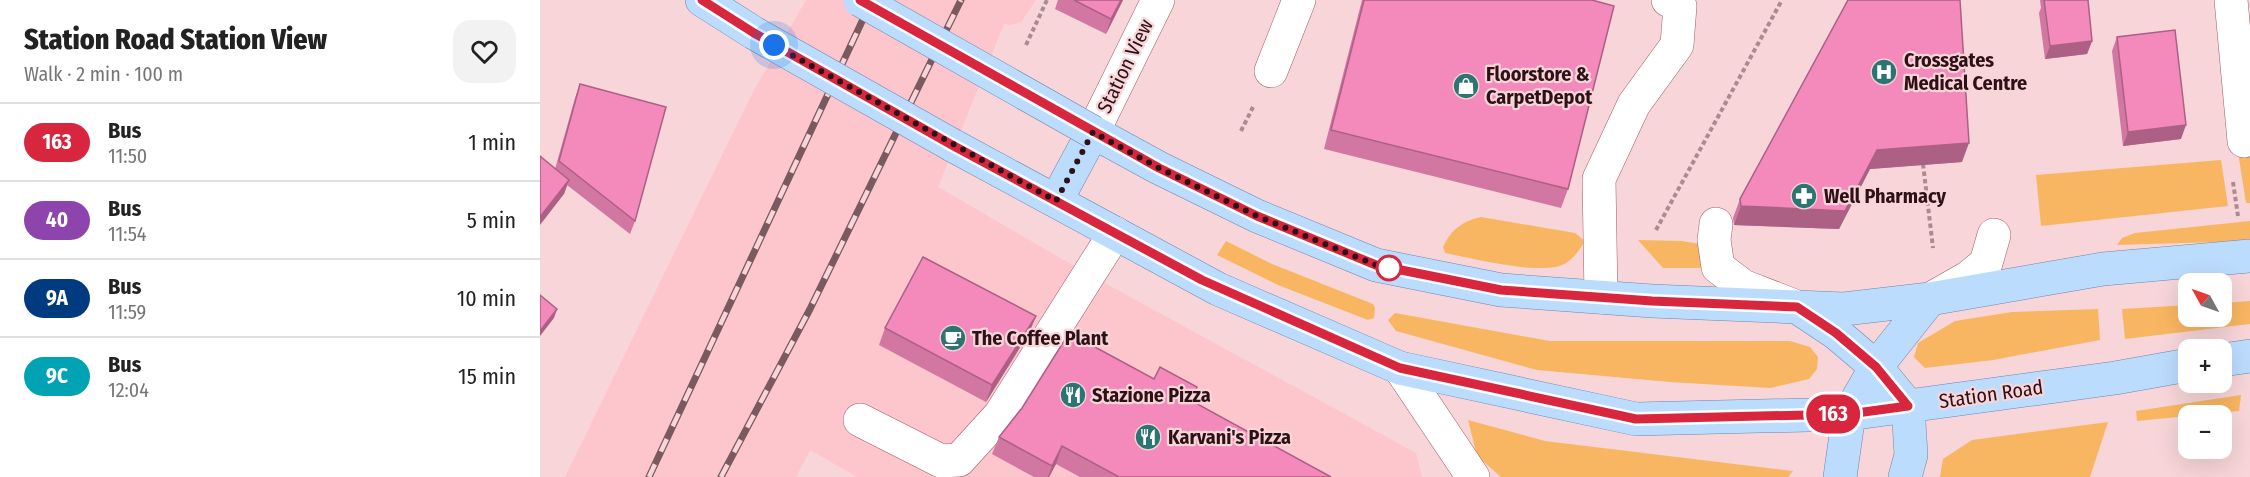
<!DOCTYPE html>
<meta charset="utf-8">
<style>
body{margin:0;font-family:"Fira Sans Condensed",sans-serif;background:#f2f2f2;color:#222;height:100vh;display:flex;flex-direction:column;font-size:22px;white-space:nowrap}
*{box-sizing:border-box;margin:0}
p{font-size:20px;color:#767676}
.icon{flex:none;width:33px;height:33px;fill:none;stroke:currentColor;stroke-width:2;stroke-linecap:round;stroke-linejoin:round}
.map{position:relative;flex:1;overflow:hidden}
.drawer{display:flex;flex-direction:column;background:#fff;width:540px}
.drawer>*{flex:none}
.badge{padding:0 12px;border-radius:20px;font-size:21px;line-height:39px}
.needle{width:39px;rotate:310deg}
.fabs{position:absolute;left:1638px;top:273px;display:grid;gap:12px}
.fabs a{display:grid;place-items:center;width:54px;height:54px;border-radius:12px;background:#fff;box-shadow:0 6px 24px #0002;font-size:30px}
.you{position:absolute;width:30px;height:30px;margin:-15px;border:4px solid #fff;border-radius:50%;background:#1a73e8;box-shadow:0 0 0 9px #1a73e833}
.map>.badge{position:absolute;translate:-50% -50%;box-shadow:0 0 0 3px #fff}
.round{display:grid;place-items:center;flex:none;width:63px;height:63px;border-radius:18px;background:#f2f2f2}
.summary{display:flex;align-items:center;justify-content:space-between;height:102px;padding:0 24px}
h1{font-size:28px;font-weight:800;line-height:45px}
ul{padding:0;list-style:none}
li{display:flex;align-items:center;gap:18px;height:78px;padding:0 24px;border-top:2px solid #e0e0e0}
li div{flex:1}
li b{display:block;font-size:22px}
li em{font-style:normal}
li .badge{min-width:66px;font-weight:700;text-align:center}
main{display:flex;flex:1;min-height:0}
.map>svg:first-child{display:block}
.built{fill:#fdc5cc}
.green{fill:#f9b662}
.lines{fill:none;stroke-linecap:round;stroke-linejoin:round}
.minor-casing{stroke:#a55b67;stroke-width:34}
.major-casing{stroke:#6d86ad;stroke-width:34}
.path{stroke:#ab8b8f;stroke-width:4;stroke-dasharray:4.5 3;stroke-linecap:butt}
.minor{stroke:#fff;stroke-width:33}
.major{stroke:#bcdcfe;stroke-width:33}
.rail-casing{stroke:#795b5f;stroke-width:7}
.rail{stroke:#f7d5d8;stroke-width:4.5;stroke-dasharray:14;stroke-linecap:butt}
.major-bridge-casing{stroke:#6d86ad;stroke-width:34;stroke-linecap:butt}
.major-bridge{stroke:#bcdcfe;stroke-width:33}
.wall{fill:#d276a2}
.shaded-wall{fill:#ab6084}
.building{fill:#f489bc;stroke:#ab6084;stroke-width:1.5}
.line-casing{stroke:#fff;stroke-width:14}
.line{stroke:#d7263d;stroke-width:9}
.walk{stroke:#2e1116;stroke-width:6;stroke-dasharray:0 10.8}
.stop-dot{fill:#fff;stroke:#d7263d;stroke-width:3}
.labels{text-anchor:middle;stroke-width:4.5;stroke-linejoin:round;paint-order:stroke}
.poi-label{font-size:20px;font-weight:bold;fill:#2e1116;stroke:#f7d5d8;text-anchor:start}
.street-label{font-size:20px;fill:#2e1116;stroke:#f7d5d8}
</style>
<main>
<section class="drawer">
<div class="summary"><div><h1>Station Road Station View</h1><p>Walk · 2 min · 100 m</p></div><a class="round"><svg class="icon" aria-label="heart" viewBox="0 0 24 24"><path d="M12 20l-8-8c-3-5 5-10 8-4 3-6 11-1 8 4z"/></svg></a></div>
<ul>
<li><span class="badge" style="background:#d7263d;color:#fff">163</span><div><b>Bus</b><p>11:50</p></div><em>1 min</em></li>
<li><span class="badge" style="background:#8e44ad;color:#fff">40</span><div><b>Bus</b><p>11:54</p></div><em>5 min</em></li>
<li><span class="badge" style="background:#003b80;color:#fff">9A</span><div><b>Bus</b><p>11:59</p></div><em>10 min</em></li>
<li><span class="badge" style="background:#00a3b4;color:#fff">9C</span><div><b>Bus</b><p>12:04</p></div><em>15 min</em></li>
</ul>
</section>
<div class="map">
<svg width="1710" height="477" viewBox="0 0 1710 477">
<rect width="100%" height="100%" fill="#f7d5d8"/>
<!-- built -->
<path class="built" d="M266,0h230l-15,22 -10,3 -7,-1 -66,163 150,87 328,179 6,24h-565l-47,-27 -14,27h-231l187,-383z"/>
<!-- green -->
<path class="green" d="M1710,148v55h-4l-8,-51z
M1681,160l7,46 -187,20 -5,-51z
M941,217l94,16 10,8c-5,8 -10,16 -19,22 -21,14 -95,-5 -121,-10l-2,-6c8,-17 19,-26 38,-30z
M1710,221v20l-133,4 5,-7 13,-5z
M1098,240l44,1 24,4 2,23h-45z
M686,241l46,23 101,40 2,4 -1,10 -6,2 -90,-35 -61,-30z
M1710,301v23l-125,15 -3,-30 66,-4v11h34v-13z
M1558,309l2,31 -107,20 -68,8 -11,-11 4,-14 37,-22 57,-9z
M855,313l155,28h240l20,6 8,10 -1,12 -8,10 -39,9 -100,-6 -133,-12 -141,-39 -8,-11z
M1701,395l-2,16 -102,10 -1,-10z
M928,420l77,21 248,30 -5,6h-287l-24,-21z
M1568,422l-18,55h-150l3,-18 29,-19z"/>
<g class="lines">
<!-- minor casing -->
<g class="minor-casing">
<path id="minor" d="M1691,0l13,141
M731,71l28,-71
M553,132l65,-132
M1176,224l-2,16 4,27 25,19 49,19
M1061,297l-2,-118 35,-75 43,-59 3,-39 -12,-6
M1394,297l35,-20 17,-14 8,-28
M860,368l73,109
M320,420l81,41 18,-1 41,-45 115,-182"/>
</g>
<!-- major casing -->
<g class="major-casing">
<path id="major" d="M162,0l52,33
M412,145l266,144 182,79 236,51 213,-5 266,-36 73,-13
M516,201l37,-69 66,36 98,48 119,49 125,25 151,11 192,8 86,-10 173,-30 147,-13
M1257,307l39,26 40,34 32,39 3,49 -6,22
M1682,360l28,-4
M1300,477l9,-63 27,-47 54,-68"/>
</g>
<!-- path -->
<path class="path" d="M486,45l21,-45
M701,131l12,-24
M1383,164l10,84
M1693,182l5,34
M1116,230l126,-230"/>
<!-- minor -->
<use href="#minor" class="minor"/>
<!-- major -->
<use href="#major" class="major"/>
<!-- rail casing -->
<g class="rail-casing">
<path id="rail" d="M109,477l223,-477
M181,477l89,-168 151,-309"/>
</g>
<!-- rail -->
<use href="#rail" class="rail"/>
<!-- major-bridge casing -->
<g class="major-bridge-casing">
<path id="major-bridge" d="M320,0l233,132
M214,33l198,112"/>
</g>
<!-- major-bridge -->
<use href="#major-bridge" class="major-bridge"/>
</g>
<!-- wall -->
<path class="wall" d="M518,0h65l-17,34 -51,-25z
M822,0h230l-24,189 -7,19 -237,-59z
M1308,0l114,162 -92,7 -31,60 -105,-4 -1,-7 7,-19z
M1500,0h48l4,41 -5,13 -42,5 -6,-46 2,-5z
M1577,37l64,102 -58,7 -11,-95z
M40,84l55,137 -5,13 -63,-49 -3,9 -9,-25 20,-71z
M496,316l-7,17 -43,69 -107,-57 6,-17z
M614,379l43,8 -5,14 139,76h-251l-24,-13 -7,13h-15l-42,-23 7,-17z"/>
<!-- shaded-wall -->
<path class="shaded-wall" d="M581,0h2l-17,34 5,-15z
M1552,41l-5,13 -42,5 5,-13z
M1646,125l-5,14 -58,7 5,-14z
M1429,143l-7,19 -92,7 -31,60 -105,-4 7,-19 136,-56z
M29,180l-5,14 -24,31v-8z
M17,309l-3,9 -14,18v-5z
M496,316l-7,17 -43,69 6,-17z
M657,387l-6,17 -1,-4z
M522,446l-6,18 -7,13h-1l4,-11z"/>
<!-- building -->
<path class="building" d="M534,0h47l-10,19z
M824,0h228l22,6 -46,183 -237,-59z
M1308,0h112l9,143 -92,7 -32,61 -104,-5 -1,-7z
M1504,0h44l4,41 -42,5z
M1635,30l11,95 -58,7 -11,-95z
M40,84l86,23 -31,114 -76,-60z
M0,156l29,24 -29,37z
M383,257l113,59 -44,69 -107,-57z
M0,295l17,14 -17,22z
M529,333l85,46 6,-12 37,20 -7,13 141,77h-212l-57,-31 -10,20 -53,-29 23,-29z"/>
<g class="lines">
<!-- line casing -->
<g class="line-casing">
<path id="line" d="M162,0l52,33 198,112 250,135 198,88 236,51 213,-5 59,-8 -32,-39 -40,-34 -39,-26 -145,-6 -151,-11 -125,-25 -119,-49 -98,-48 -299,-168"/>
</g>
<!-- line -->
<use href="#line" class="line"/>
<!-- walk -->
<path class="walk" d="M234,45l282,156 37,-69 66,36 98,48 119,49 13,3"/>
</g>
<!-- icons -->
<defs>
<g id="hospital-disc" transform="scale(1.35)"><circle r="9.5" fill="#2c7572" stroke="#f7d5d8"/><path d="M-5-5h3v3.5h4V-5h3V5h-3V1.5h-4V5h-3Z" fill="#fff"/></g>
<g id="shop-disc" transform="scale(1.35)"><circle r="9.5" fill="#2c7572" stroke="#f7d5d8"/><path d="M-5-2.5h2.3a2.7 3.5 0 0 1 5.4 0H5L5.5 6h-11ZM-1.5-2.5h3a1.5 2.3 0 0 0-3 0Z" fill="#fff"/></g>
<g id="pharmacy-disc" transform="scale(1.35)"><circle r="9.5" fill="#2c7572" stroke="#f7d5d8"/><path d="M-2-6h4v4h4v4h-4v4h-4v-4h-4v-4h4Z" fill="#fff"/></g>
<g id="cafe-disc" transform="scale(1.35)"><circle r="9.5" fill="#2c7572" stroke="#f7d5d8"/><path d="M-5.5-4.5H6V0H3Q3 3.5 0 3.5H-2.5Q-5.5 3.5-5.5 0ZM3-3.2v2h1.7v-2ZM-6 4.5H4V6H-6Z" fill="#fff"/></g>
<g id="restaurant-disc" transform="scale(1.35)"><circle r="9.5" fill="#2c7572" stroke="#f7d5d8"/><path d="M-5-6h1v4h1v-4h1v4h1v-4h1v5L-1.5 .5V6h-2V.5L-5-1ZM5-6V6H3V1.5H1.5Q1.5-4 5-6Z" fill="#fff"/></g>
</defs>
<g fill-rule="evenodd">
<use href="#hospital-disc" x="1344" y="72"/>
<use href="#shop-disc" x="926" y="86"/>
<use href="#pharmacy-disc" x="1264" y="196"/>
<use href="#cafe-disc" x="413" y="338"/>
<use href="#restaurant-disc" x="533" y="395"/>
<use href="#restaurant-disc" x="608" y="437"/>
</g>
<!-- markers -->
<circle class="stop-dot" cx="849" cy="268" r="12"/>
<g class="labels">
<!-- poi labels -->
<g class="poi-label">
<text x="1364" y="67">Crossgates<tspan x="1364" dy="23">Medical Centre</tspan></text>
<text x="946" y="81">Floorstore &amp;<tspan x="946" dy="23">CarpetDepot</tspan></text>
<text x="1284" y="203">Well Pharmacy</text>
<text x="432" y="345">The Coffee Plant</text>
<text x="552" y="402">Stazione Pizza</text>
<text x="628" y="444">Karvani's Pizza</text>
</g>
<!-- street labels -->
<g class="street-label">
<text transform="translate(585 66) rotate(-64)" y="7">Station View</text>
<text transform="translate(1451 394) rotate(-8)" y="7">Station Road</text>
</g>
</g>
</svg>
<div class="fabs">
<a><svg class="needle" viewBox="-14 -14 28 28"><path d="M0-13l5 13h-10z" fill="#e53935"/><path d="M0 13l5-13h-10z" fill="#767676"/></svg></a>
<a>+</a>
<a>−</a>
</div>
<div class="you" style="left:234px;top:45px"></div>
<b class="badge" style="left:1293px;top:414px;background:#d7263d;color:#fff">163</b>
</div>
</main>
